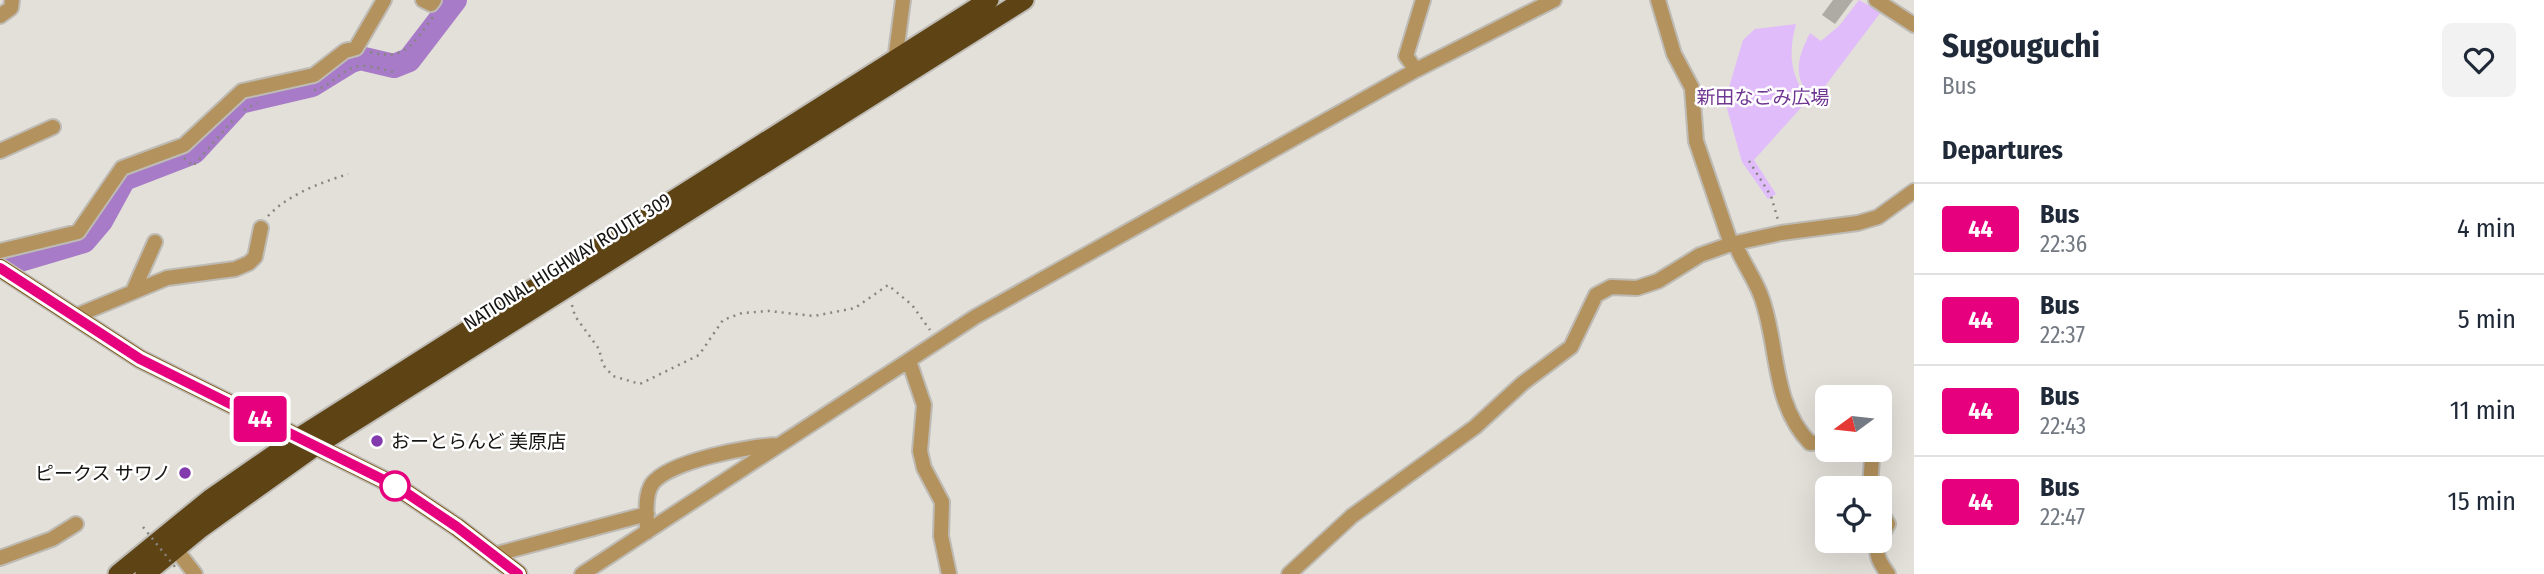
<!DOCTYPE html>
<meta charset="utf-8">
<style>
body{margin:0;font-family:"Fira Sans Condensed","Noto Sans JP",sans-serif;background:#f2f2f3;color:#1f2937;height:100vh;display:flex;flex-direction:column;font-size:26px;white-space:nowrap}
*{box-sizing:border-box;margin:0}
p{font-size:23px;color:#747a83}
.icon{flex:none;width:38px;height:38px;fill:none;stroke:currentColor;stroke-width:2;stroke-linecap:round;stroke-linejoin:round}
.map{position:relative;flex:1;overflow:hidden}
.panel{display:flex;flex-direction:column;background:#fff;width:630px}
.panel>*{flex:none}
.badge{padding:0 14px;border-radius:5px;font-size:24px;line-height:46px}
.needle{width:46px;rotate:255deg}
.controls{position:absolute;left:1815px;top:385px;display:grid;gap:14px}
.controls a{display:grid;place-items:center;width:77px;height:77px;border-radius:10px;background:#fff;box-shadow:0 7px 28px #0002;font-size:35px}
.map>.badge{position:absolute;translate:-50% -50%;box-shadow:0 0 0 4px #fff}
h2{padding:0 28px;font-size:26px;line-height:63px}
.round{display:grid;place-items:center;flex:none;width:74px;height:74px;border-radius:10px;background:#f2f2f3}
.head{display:flex;align-items:center;justify-content:space-between;height:119px;padding:0 28px}
h1{font-size:33px;font-weight:700;line-height:52px}
ul{padding:0;list-style:none}
li{display:flex;align-items:center;gap:21px;height:91px;padding:0 28px;border-top:2px solid #e0e1e3}
li div{flex:1}
li b{display:block;font-size:26px}
li em{font-style:normal}
li .badge{min-width:77px;font-weight:700;text-align:center}
main{display:flex;flex:1;min-height:0}
.map>svg:first-child{display:block}
.green{fill:#e0bcfb}
.lines{fill:none;stroke-linecap:round;stroke-linejoin:round}
.river{stroke:#a77bc7;stroke-width:24}
.building{fill:#aeaaa4}
.minor-casing{stroke:#bebbb5;stroke-width:18}
.major-casing{stroke:#bebbb5;stroke-width:21}
.highway-casing{stroke:#bebbb5;stroke-width:23}
.path{stroke:#888581;stroke-width:2.5;stroke-dasharray:2 5;stroke-linecap:butt}
.minor{stroke:#b4925d;stroke-width:14}
.major{stroke:#7a5513;stroke-width:18}
.highway{stroke:#5e4314;stroke-width:19}
.path-bridge{stroke:#888581;stroke-width:2.5;stroke-dasharray:2 5;stroke-linecap:butt}
.line-casing{stroke:#fff;stroke-width:16}
.line{stroke:#e6007e;stroke-width:10}
.poi-dot{fill:#823aad;stroke:#fff;stroke-width:2.5}
.stop-dot{fill:#fff;stroke:#e6007e;stroke-width:3.5}
.labels{text-anchor:middle;stroke-width:5;stroke-linejoin:round;paint-order:stroke}
.park-label{font-size:19px;fill:#6f3692;stroke:#fff}
.street-label{font-size:19px;fill:#161513;stroke:#fff}
.poi-label{font-size:19px;fill:#161513;stroke:#fff;text-anchor:start}
</style>
<main>
<div class="map">
<svg width="1914" height="574" viewBox="0 0 1914 574">
<rect width="100%" height="100%" fill="#e3dfd9"/>
<!-- green -->
<path class="green" d="M1859,0l22,12 -68,90c-20,-26 -17,-41 -3,-69l11,8 18,-15z
M1796,24c-8,30 -6,50 12,76l-54,60 22,34 -8,5 -26,-37 -17,-61 18,-61 12,-11z"/>
<g class="lines">
<!-- river -->
<path class="river" d="M0,266l84,-25 17,-20 23,-42 70,-27 46,-50 72,-17 39,-24 9,-3 34,8 15,-6 46,-60"/>
</g>
<!-- building -->
<path class="building" d="M1833,0h20l-18,24 -13,-9z"/>
<g class="lines">
<!-- minor casing -->
<g class="minor-casing">
<path id="minor" d="M423,0l8,4 3,-4
M1658,0l16,54 18,34 4,53 35,103
M1876,0l38,25
M0,16l11,-8 1,-8
M897,66l-2,-5 8,-61
M1416,70l-10,-14 17,-56
M0,151l53,-24
M1735,243c7,19 19,34 26,53 18,48 10,107 49,147l17,-1
M0,251l78,-19 44,-64 62,-23 58,-54 72,-16 31,-24 11,-3 28,-48
M134,289l21,-47
M73,317l94,-39 68,-9 14,-6 6,-6 6,-29
M909,361l15,44 -4,46 4,17 18,34 -1,34 8,38
M1868,450l4,8 -2,30
M1880,510l8,14 -8,15
M647,532c0,-14 -3,-36 5,-48 16,-23 101,-39 127,-39
M1879,541c-5,13 1,22 9,33
M175,548l20,26
M493,555l154,-41
M0,558l52,-19 24,-15
M582,574l393,-257 441,-247 138,-70
M1289,574l63,-58 123,-89 48,-44 48,-36 25,-52 15,-8 26,1 21,-7 42,-26 31,-11 50,-11 77,-10 20,-6 36,-26"/>
</g>
<!-- major casing -->
<g class="major-casing">
<path id="major" d="M0,268l140,91 256,127 61,41 61,47"/>
</g>
<!-- highway casing -->
<g class="highway-casing">
<path id="highway" d="M118,574l92,-75 88,-61 691,-438
M145,574l56,-46 116,-83 707,-445"/>
</g>
<!-- path -->
<path class="path" d="M370,52c36,10 44,-10 63,-35
M314,90c18,-3 27,-22 46,-24 10,-1 24,4 34,6
M244,110l13,-7
M184,158l9,8 41,-47
M1749,161l22,35 7,24
M268,216c21,-22 52,-33 80,-42
M572,305l3,11 24,33 4,16 10,11 27,8 59,-29 24,-35 19,-7 27,-2 45,5 41,-8 33,-23 24,20 18,25"/>
<!-- minor -->
<use href="#minor" class="minor"/>
<!-- major -->
<use href="#major" class="major"/>
<!-- highway -->
<use href="#highway" class="highway"/>
<!-- path-bridge -->
<path class="path-bridge" d="M143,527l33,41"/>
</g>
<g class="lines">
<!-- line casing -->
<g class="line-casing">
<path id="line" d="M0,268l140,91 256,127 61,41 61,47"/>
</g>
<!-- line -->
<use href="#line" class="line"/>
</g>
<!-- markers -->
<g class="poi-dot">
<circle cx="377" cy="441" r="7"/>
<circle cx="185" cy="473" r="7"/>
</g>
<circle class="stop-dot" cx="395" cy="486" r="14"/>
<g class="labels">
<!-- park labels -->
<g class="park-label">
<text x="1763" y="104">新田なごみ広場</text>
</g>
<!-- street labels -->
<g class="street-label">
<text transform="translate(567 261) rotate(-32)" y="7">NATIONAL HIGHWAY ROUTE 309</text>
</g>
<!-- poi labels -->
<g class="poi-label">
<text x="391" y="448">おーとらんど 美原店</text>
<text x="171" y="480" text-anchor="end">ピークス サワノ</text>
</g>
</g>
</svg>
<div class="controls">
<a><svg class="needle" viewBox="-14 -14 28 28"><path d="M0-13l5 13h-10z" fill="#e53935"/><path d="M0 13l5-13h-10z" fill="#747a83"/></svg></a>
<a><svg class="icon" aria-label="locate" viewBox="0 0 24 24"><circle cx="12" cy="12" r="6"/><path d="M12 2v4M12 18v4M2 12h4M18 12h4"/></svg></a>
</div>
<b class="badge" style="left:260px;top:419px;background:#e6007e;color:#fff">44</b>
</div>
<section class="panel">
<div class="head"><div><h1>Sugouguchi</h1><p>Bus</p></div><a class="round"><svg class="icon" aria-label="heart" viewBox="0 0 24 24"><path d="M12 20l-8-8c-3-5 5-10 8-4 3-6 11-1 8 4z"/></svg></a></div>
<h2>Departures</h2>
<ul>
<li><span class="badge" style="background:#e6007e;color:#fff">44</span><div><b>Bus</b><p>22:36</p></div><em>4 min</em></li>
<li><span class="badge" style="background:#e6007e;color:#fff">44</span><div><b>Bus</b><p>22:37</p></div><em>5 min</em></li>
<li><span class="badge" style="background:#e6007e;color:#fff">44</span><div><b>Bus</b><p>22:43</p></div><em>11 min</em></li>
<li><span class="badge" style="background:#e6007e;color:#fff">44</span><div><b>Bus</b><p>22:47</p></div><em>15 min</em></li>
</ul>
</section>
</main>
